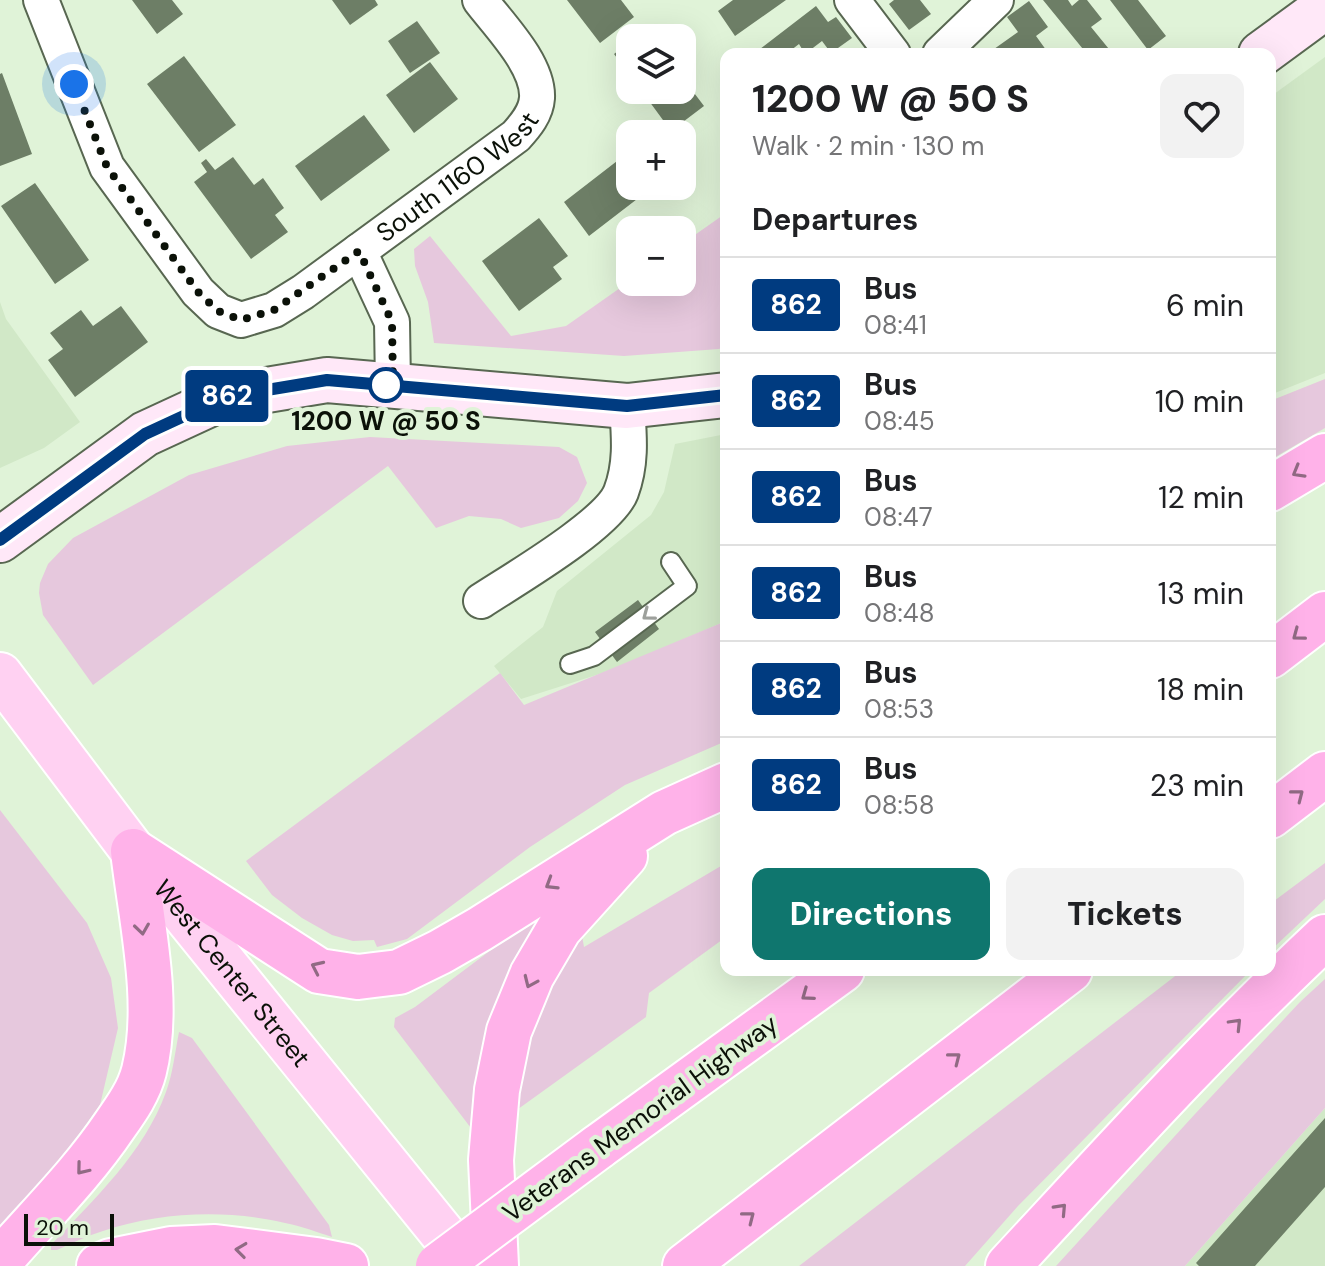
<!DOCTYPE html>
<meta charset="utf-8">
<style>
body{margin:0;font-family:"DM Sans",sans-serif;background:#f2f2f2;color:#202124;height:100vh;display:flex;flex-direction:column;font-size:30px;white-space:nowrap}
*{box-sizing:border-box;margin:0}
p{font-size:26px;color:#757577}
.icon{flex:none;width:44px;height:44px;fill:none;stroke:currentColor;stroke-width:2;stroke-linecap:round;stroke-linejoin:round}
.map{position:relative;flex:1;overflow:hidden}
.panel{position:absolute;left:720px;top:48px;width:556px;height:928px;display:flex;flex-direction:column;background:#fff;border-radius:16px;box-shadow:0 8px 32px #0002}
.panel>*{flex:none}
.badge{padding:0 16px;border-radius:6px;font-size:28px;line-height:52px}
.buttons{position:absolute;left:616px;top:24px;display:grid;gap:16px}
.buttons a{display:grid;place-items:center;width:80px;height:80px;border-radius:16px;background:#fff;box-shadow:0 8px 32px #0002;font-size:40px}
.scale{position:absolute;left:24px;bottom:20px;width:90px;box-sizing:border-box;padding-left:8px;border:4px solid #0b1108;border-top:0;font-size:22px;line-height:28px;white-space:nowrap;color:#0b1108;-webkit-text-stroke:6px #e0f3d8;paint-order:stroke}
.you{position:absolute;width:40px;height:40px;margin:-20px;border:6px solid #fff;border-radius:50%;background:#1a73e8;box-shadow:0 0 0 12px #1a73e833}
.map>.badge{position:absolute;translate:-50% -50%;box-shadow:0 0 0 4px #fff}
h2{padding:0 32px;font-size:30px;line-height:72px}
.round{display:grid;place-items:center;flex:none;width:84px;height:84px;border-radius:16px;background:#f2f2f2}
.summary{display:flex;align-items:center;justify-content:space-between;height:136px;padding:0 32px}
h1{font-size:38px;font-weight:800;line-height:60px}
.cta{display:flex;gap:16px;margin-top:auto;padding:16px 32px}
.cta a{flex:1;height:92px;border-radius:16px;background:#0f766e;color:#fff;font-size:32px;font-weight:800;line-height:92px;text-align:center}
.cta a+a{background:#f2f2f2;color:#202124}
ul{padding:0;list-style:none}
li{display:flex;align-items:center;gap:24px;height:96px;padding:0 32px;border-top:2px solid #e0e0e0}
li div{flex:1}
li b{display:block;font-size:30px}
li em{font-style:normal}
li .badge{min-width:88px;font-weight:700;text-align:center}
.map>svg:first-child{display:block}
.built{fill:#d1e8c7}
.green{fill:#e6c8dd}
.building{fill:#6d7e66}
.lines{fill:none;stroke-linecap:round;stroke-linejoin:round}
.service-casing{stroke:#586751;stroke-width:22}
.minor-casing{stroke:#586751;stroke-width:38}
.secondary-casing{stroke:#586751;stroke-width:48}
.primary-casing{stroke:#fff;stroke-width:48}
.motorway-casing{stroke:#fff;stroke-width:48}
.service{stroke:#fff;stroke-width:18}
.minor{stroke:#fff;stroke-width:34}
.secondary{stroke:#ffe8f8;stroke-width:44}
.primary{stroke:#ffd1f2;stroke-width:44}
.motorway{stroke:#ffb2e9;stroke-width:44}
.motorway-bridge-casing{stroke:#fff;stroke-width:48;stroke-linecap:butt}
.motorway-bridge{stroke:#ffb2e9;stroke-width:44}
.oneway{stroke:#916a84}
.oneway2{stroke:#9da09c}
.line-casing{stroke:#fff;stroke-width:18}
.line{stroke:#003b80;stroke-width:12}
.walk{stroke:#0b1108;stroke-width:8;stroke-dasharray:0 14.4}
.stop-dot{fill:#fff;stroke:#003b80;stroke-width:4}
.labels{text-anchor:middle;stroke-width:8;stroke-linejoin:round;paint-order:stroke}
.street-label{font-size:26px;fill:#0b1108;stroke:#e0f3d8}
.stop-label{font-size:26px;font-weight:bold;fill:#0b1108;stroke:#e0f3d8}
</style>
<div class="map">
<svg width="1325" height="1266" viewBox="0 0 1325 1266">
<rect width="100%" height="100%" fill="#e0f3d8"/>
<!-- built -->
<path class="built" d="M1325,57v316l-55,22v-298z
M0,302l6,17 74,103 -36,26 -44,20z
M726,434v187l-114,49 -91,29 -27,-33 49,-39 14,-36 94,-76 13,-23 11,-48z
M1325,1108v158h-140z"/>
<!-- green -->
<path class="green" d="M726,213v133l-7,3 -95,7 -190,-13 -6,-41 -13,-36 -1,-17 16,-13 81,100 55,-10 64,-45 52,1v-38z
M1325,379v49l-55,32v-59z
M370,437l189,10 18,10 10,26 -9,18 -19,17 -38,10 -20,-9 -32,-3 -33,12 -48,-62 -295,219 -50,-70 -4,-22 1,-10 8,-19 25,-26 116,-63 98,-29z
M726,621v120l-101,44 -95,62 -123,92 -30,8 -3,-7 -21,1 -21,-6 -30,-17 -30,-23 -26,-34 254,-188 24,32z
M0,810l87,113 24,55 7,50 -18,77 -65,90 -35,37z
M726,863v74l-77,56 -3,24 -132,95 15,-80 17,-42 35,-60 3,17z
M1325,863v36l-55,52v-47z
M547,908l-70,228 -83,-109 1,-9 20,-11z
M1183,970h68l-233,236 -53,60h-166z
M1325,979v129l-140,158h-129l139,-152 105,-112z
M179,1032l13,6 137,187 3,12c-15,-5 -31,-11 -47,-14 -59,-14 -125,-11 -182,8 -16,5 -31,12 -46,19h-6v-5c43,-46 93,-92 115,-153 7,-19 9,-40 13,-60z"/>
<!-- building -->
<path class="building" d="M132,0h40l11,14 -26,20z
M332,0h43l3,5 -28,20z
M567,0h54l13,17 -34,26z
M733,0h53l-51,36 -17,-25z
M894,0h26l11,14 -22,16 -20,-26z
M1043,0h25l4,6 7,-6h8l15,19 -11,8 22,27h-26z
M1110,0h28l28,36 -18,14z
M1029,1l19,26 -12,9 13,18h-62l31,-22 -11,-15z
M816,6l12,16 8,-5 16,21 -21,15 -9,-12 -17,13 -6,-10 -13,10h-22l-4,-5z
M417,21l23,32 -30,20 -22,-32z
M630,42v33l-16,-21z
M184,56l52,69 -37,27 -52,-68z
M430,62l28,37 -44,34 -28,-38z
M2,73l30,81 -32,12v-92z
M682,77l22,29 -33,25 -30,-41h41z
M364,115l26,35 -69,51 -26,-35z
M630,151v35h24l-65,50 -25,-34z
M233,157l21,28 9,-7 21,30 -9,7 13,17 -37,27 -57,-77 13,-10 -6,-9 5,-4 9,11z
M35,183l54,77 -34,24 -54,-78z
M539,218l29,38 -15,11 9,12 -43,32 -37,-50z
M121,306l27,36 -73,55 -27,-37 15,-11 -13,-16 31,-23 12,16z
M638,600l21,29 -42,33 -22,-30z
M1325,1118v69l-70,79h-56l-3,-3z"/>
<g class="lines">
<!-- service casing -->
<g class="service-casing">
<path id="service" d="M570,664l24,-8 93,-70 -16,-24"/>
</g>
<!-- minor casing -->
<g class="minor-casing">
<g id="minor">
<path id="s1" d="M41,0l66,167 91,125 20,19 23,9 33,-10 29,-18 213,-156c10,-11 20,-23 21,-38 2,-33 -38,-73 -57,-98"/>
<path d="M852,0l41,54"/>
<path d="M940,54l56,-54"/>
<path d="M359,251l33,71 1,63"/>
<path d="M481,601c32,-21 128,-77 140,-109 11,-29 8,-57 6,-86"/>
</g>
</g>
<!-- secondary casing -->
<g class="secondary-casing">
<path id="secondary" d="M1261,54l64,-47
M0,540l145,-106 80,-37 102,-17 300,26 99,-11"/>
</g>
<!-- primary casing -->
<g class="primary-casing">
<g id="primary">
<path id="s2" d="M0,675l133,176 336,415"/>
</g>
</g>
<!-- motorway casing -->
<g class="motorway-casing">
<path id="motorway" d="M1270,489l55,-33
M1270,656l55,-42
M1270,816l55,-42
M133,851l186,120 39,6 16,-2 25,-3 41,-20 40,-23 184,-116 62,-28
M598,1147l244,-177
M0,1261c39,-45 82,-87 115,-136 12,-17 24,-34 29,-54 17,-68 -3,-151 -11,-220
M99,1266l12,-5 60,-12 44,-2 101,13 30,6
M496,1266l-5,-106 6,-70 12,-59 23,-56 27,-46 66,-73
M685,1266l385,-296
M1008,1266c104,-112 206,-225 317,-329"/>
</g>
<!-- service -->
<use href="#service" class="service"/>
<!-- minor -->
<use href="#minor" class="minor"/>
<!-- secondary -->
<use href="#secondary" class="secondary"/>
<!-- primary -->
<use href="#primary" class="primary"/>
<!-- motorway -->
<use href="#motorway" class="motorway"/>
<!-- motorway-bridge casing -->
<g class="motorway-bridge-casing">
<path id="motorway-bridge" d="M438,1266l160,-119"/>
</g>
<!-- motorway-bridge -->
<use href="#motorway-bridge" class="motorway-bridge"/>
</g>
<!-- one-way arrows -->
<defs><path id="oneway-chevron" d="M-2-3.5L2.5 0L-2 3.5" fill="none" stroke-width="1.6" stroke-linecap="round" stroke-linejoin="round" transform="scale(2)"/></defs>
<g class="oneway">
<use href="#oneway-chevron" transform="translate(1298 472) rotate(150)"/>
<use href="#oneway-chevron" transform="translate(1298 635) rotate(143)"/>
<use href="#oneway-chevron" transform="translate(1298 795) rotate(-38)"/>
<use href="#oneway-chevron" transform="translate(551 884) rotate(148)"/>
<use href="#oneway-chevron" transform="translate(142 929) rotate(82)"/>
<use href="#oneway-chevron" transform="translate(317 967) rotate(-155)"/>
<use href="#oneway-chevron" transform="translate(530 982) rotate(114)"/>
<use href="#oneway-chevron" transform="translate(807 995) rotate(144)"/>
<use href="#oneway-chevron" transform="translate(1236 1024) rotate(-46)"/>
<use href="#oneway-chevron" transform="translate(955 1058) rotate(-38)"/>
<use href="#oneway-chevron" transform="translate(82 1169) rotate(129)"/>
<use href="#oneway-chevron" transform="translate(1061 1209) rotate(-47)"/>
<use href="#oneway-chevron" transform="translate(749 1217) rotate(-38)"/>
<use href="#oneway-chevron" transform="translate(241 1250) rotate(-173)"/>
</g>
<use class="oneway2" href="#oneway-chevron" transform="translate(648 615) rotate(143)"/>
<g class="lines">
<!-- line casing -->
<g class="line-casing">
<path id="line" d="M0,540l145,-106 80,-37 102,-17 300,26 99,-11"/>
</g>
<!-- line -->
<use href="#line" class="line"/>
<!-- walk -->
<path class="walk" d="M74,84l33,83 91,125 20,19 23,9 33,-10 85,-59 33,71 1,63h-7"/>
</g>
<!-- markers -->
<circle class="stop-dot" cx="386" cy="385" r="16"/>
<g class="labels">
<!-- street labels -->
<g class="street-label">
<text dy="9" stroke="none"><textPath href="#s1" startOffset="648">South 1160 West</textPath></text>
<text dy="9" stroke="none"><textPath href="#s2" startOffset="378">West Center Street</textPath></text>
<text transform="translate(640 1118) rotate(-36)" y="9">Veterans Memorial Highway</text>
</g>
<!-- stop labels -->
<g class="stop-label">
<text x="386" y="430">1200 W @ 50 S</text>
</g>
</g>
</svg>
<div class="buttons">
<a><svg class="icon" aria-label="layers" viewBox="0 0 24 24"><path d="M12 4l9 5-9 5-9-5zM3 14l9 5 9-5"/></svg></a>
<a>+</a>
<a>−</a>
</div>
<div class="scale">20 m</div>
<div class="you" style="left:74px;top:84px"></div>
<b class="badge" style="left:227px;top:396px;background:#003b80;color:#fff">862</b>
<section class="panel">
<div class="summary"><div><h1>1200 W @ 50 S</h1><p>Walk · 2 min · 130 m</p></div><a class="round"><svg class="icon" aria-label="heart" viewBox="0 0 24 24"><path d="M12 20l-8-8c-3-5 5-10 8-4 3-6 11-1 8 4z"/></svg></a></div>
<h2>Departures</h2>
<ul>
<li><span class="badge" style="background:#003b80;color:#fff">862</span><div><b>Bus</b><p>08:41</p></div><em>6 min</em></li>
<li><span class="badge" style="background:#003b80;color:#fff">862</span><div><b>Bus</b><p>08:45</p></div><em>10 min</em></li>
<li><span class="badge" style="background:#003b80;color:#fff">862</span><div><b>Bus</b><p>08:47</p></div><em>12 min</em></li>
<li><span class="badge" style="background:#003b80;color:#fff">862</span><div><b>Bus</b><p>08:48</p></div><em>13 min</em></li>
<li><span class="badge" style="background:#003b80;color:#fff">862</span><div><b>Bus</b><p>08:53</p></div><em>18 min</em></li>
<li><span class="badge" style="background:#003b80;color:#fff">862</span><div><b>Bus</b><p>08:58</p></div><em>23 min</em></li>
</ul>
<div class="cta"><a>Directions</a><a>Tickets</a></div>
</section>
</div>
